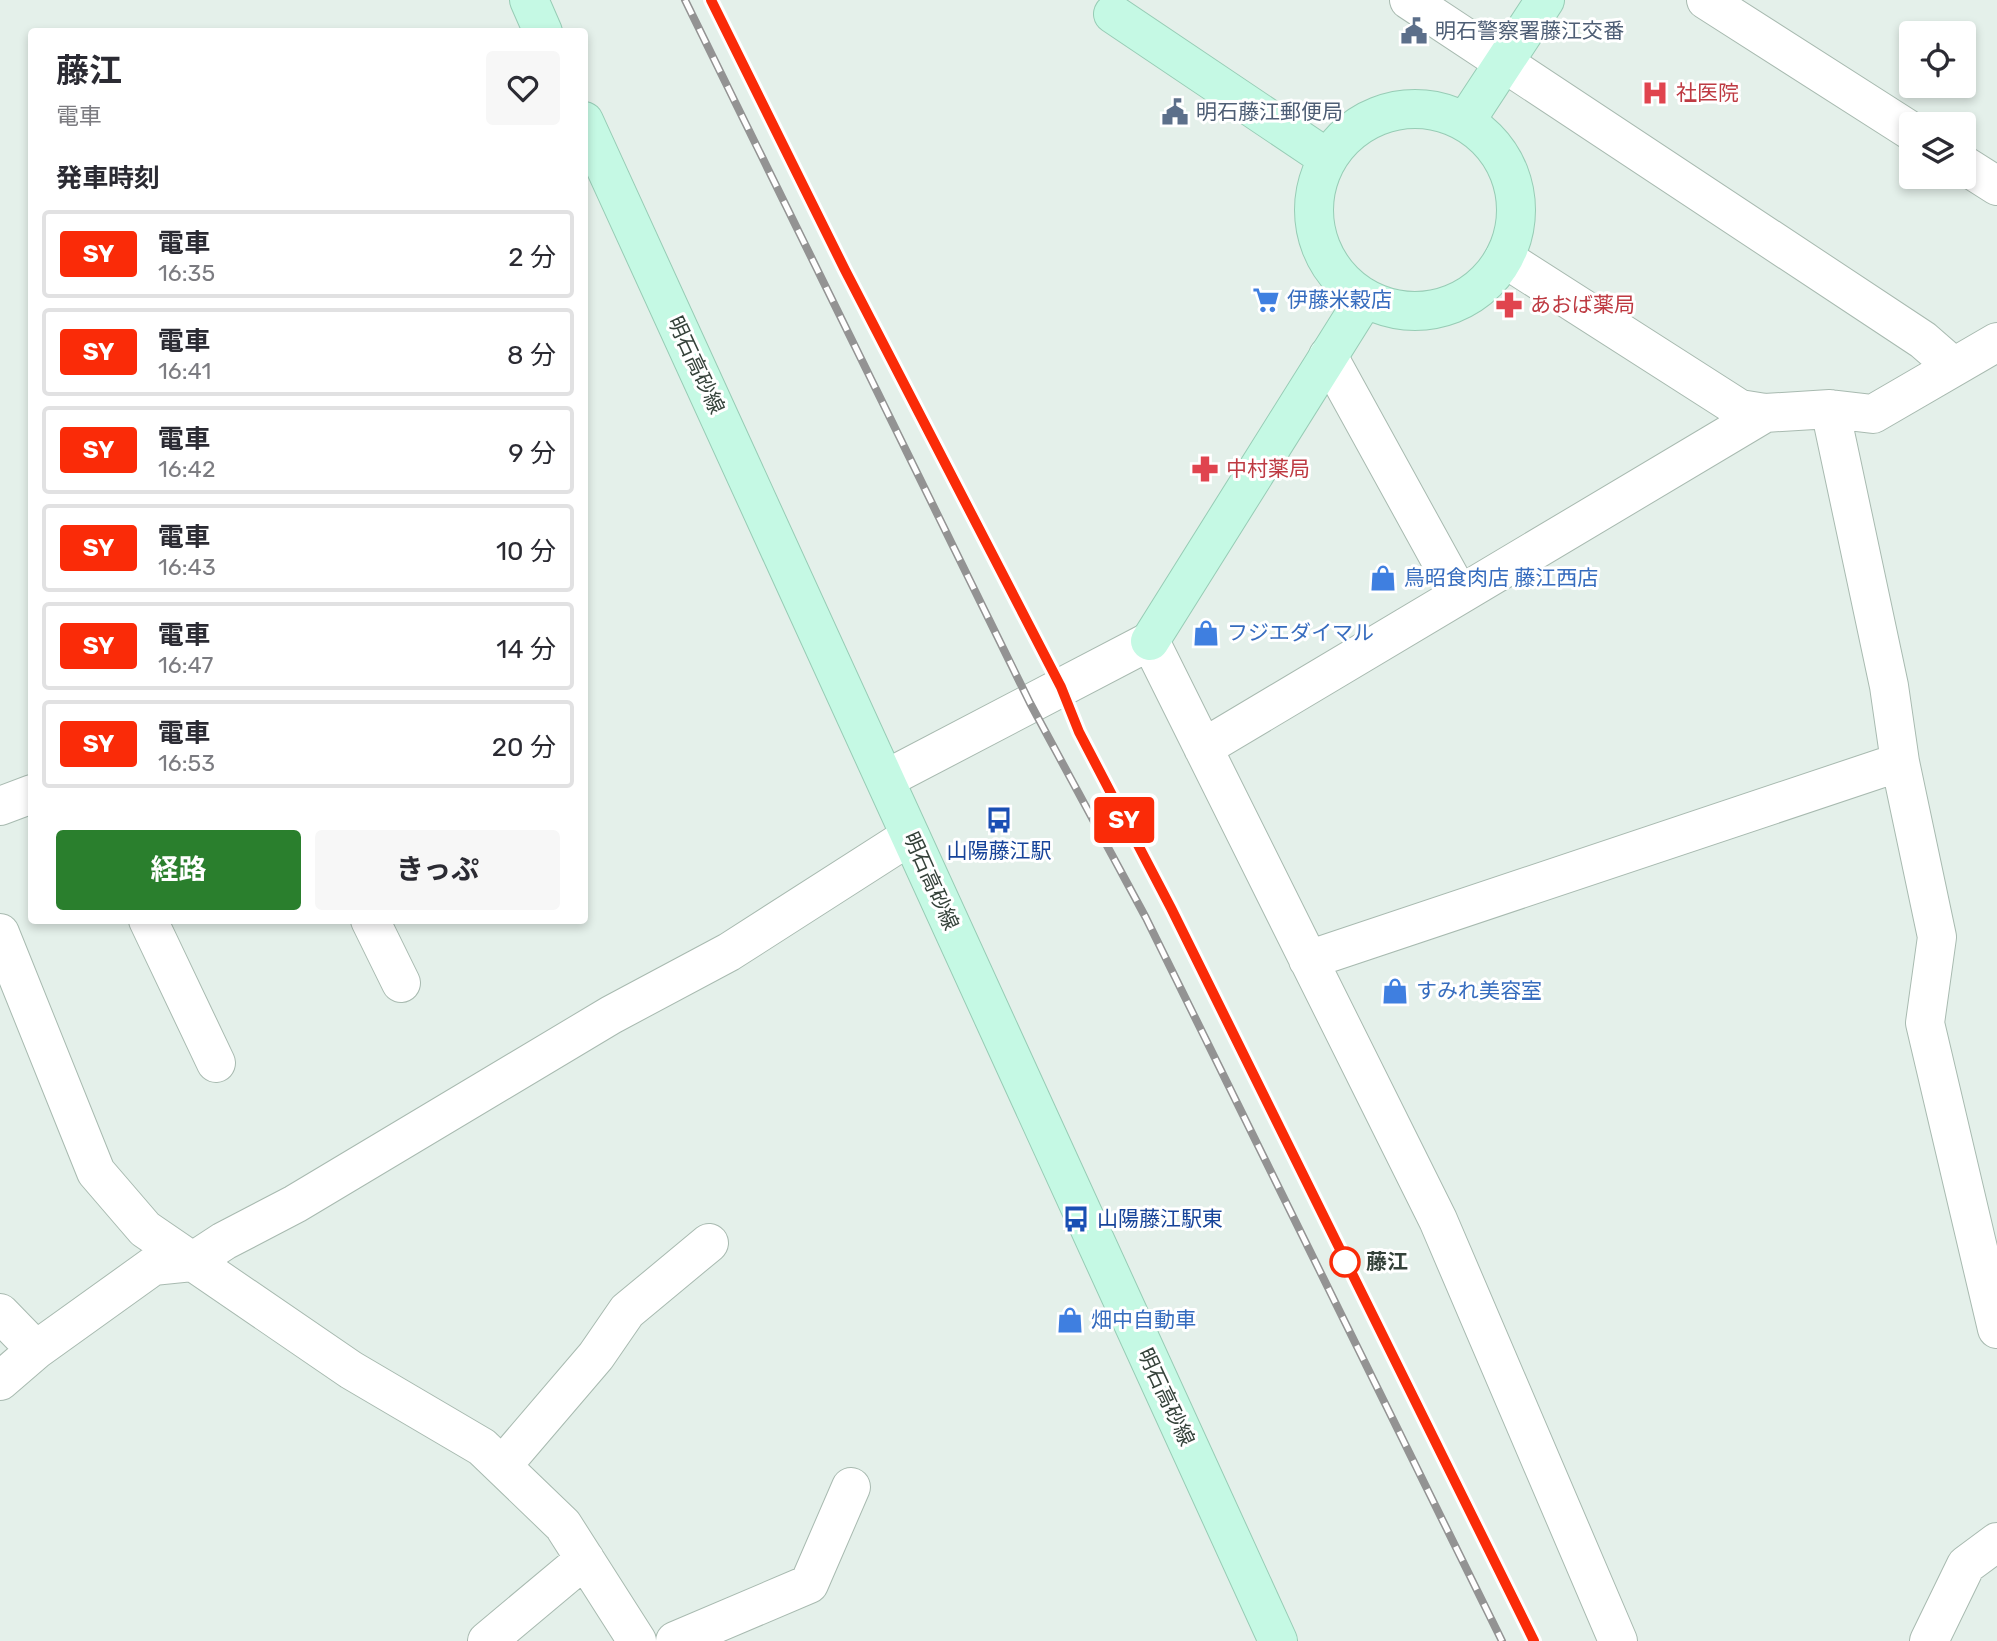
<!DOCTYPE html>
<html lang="ja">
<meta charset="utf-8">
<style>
body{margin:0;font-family:Rubik,"Noto Sans JP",sans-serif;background:#f7f7f7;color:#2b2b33;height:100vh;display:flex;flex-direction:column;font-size:26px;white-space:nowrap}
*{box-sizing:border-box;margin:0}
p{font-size:23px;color:#7c7c81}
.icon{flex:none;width:38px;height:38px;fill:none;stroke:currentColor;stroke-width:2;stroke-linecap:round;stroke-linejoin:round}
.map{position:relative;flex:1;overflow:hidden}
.side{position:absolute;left:28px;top:28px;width:560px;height:896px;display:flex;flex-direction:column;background:#fff;border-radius:7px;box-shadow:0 4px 10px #0003}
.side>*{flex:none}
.badge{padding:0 14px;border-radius:5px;font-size:24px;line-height:46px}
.buttons{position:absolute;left:1899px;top:21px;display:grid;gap:14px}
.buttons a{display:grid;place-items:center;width:77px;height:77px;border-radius:7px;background:#fff;box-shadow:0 4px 10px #0003;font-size:35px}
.map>.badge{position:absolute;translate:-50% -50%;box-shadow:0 0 0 4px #fff}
h2{padding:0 28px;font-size:26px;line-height:63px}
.round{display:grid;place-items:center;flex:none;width:74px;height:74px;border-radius:7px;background:#f7f7f7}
.head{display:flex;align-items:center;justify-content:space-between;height:119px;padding:0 28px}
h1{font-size:33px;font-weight:700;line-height:52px}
.primary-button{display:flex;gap:14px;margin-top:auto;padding:14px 28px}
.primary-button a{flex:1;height:80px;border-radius:7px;background:#2a7f2d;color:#fff;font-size:28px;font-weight:700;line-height:80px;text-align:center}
.primary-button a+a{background:#f7f7f7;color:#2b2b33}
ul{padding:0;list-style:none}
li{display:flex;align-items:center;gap:21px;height:88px;margin:0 14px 10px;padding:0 14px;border:4px solid #e1e1e2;border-radius:7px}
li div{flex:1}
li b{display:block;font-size:26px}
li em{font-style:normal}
li .badge{min-width:77px;font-weight:700;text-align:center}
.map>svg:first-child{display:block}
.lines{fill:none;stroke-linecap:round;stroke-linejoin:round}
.street-casing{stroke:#a8bab0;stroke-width:40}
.secondary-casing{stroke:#97ccb5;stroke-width:40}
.street{stroke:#fff;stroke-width:38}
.secondary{stroke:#c5f9e4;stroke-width:38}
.rail-casing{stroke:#939393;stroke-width:8}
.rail{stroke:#fff;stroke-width:5;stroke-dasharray:16;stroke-linecap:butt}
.line-casing{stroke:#fff;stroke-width:16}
.line{stroke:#fa2b08;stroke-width:10}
.stop-dot{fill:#fff;stroke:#fa2b08;stroke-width:3.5}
.labels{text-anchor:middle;stroke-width:6;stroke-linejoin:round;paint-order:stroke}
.service-label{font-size:21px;fill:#4e5e75;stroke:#fff;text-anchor:start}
.health-label{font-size:21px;fill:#be3a42;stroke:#fff;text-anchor:start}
.shop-label{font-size:21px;fill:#366cbe;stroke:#fff;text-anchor:start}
.street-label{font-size:21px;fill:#35423a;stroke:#fff}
.transit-label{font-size:21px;fill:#164399;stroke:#fff}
.stop-label{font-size:21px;font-weight:bold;fill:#35423a;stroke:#fff;text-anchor:start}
</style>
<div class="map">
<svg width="1997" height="1641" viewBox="0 0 1997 1641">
<rect width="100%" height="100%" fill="#e4f0ea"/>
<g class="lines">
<!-- street casing -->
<g class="street-casing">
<path id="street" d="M1409,0l514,340 31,27
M1706,0l205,131
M1964,165l33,21
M1504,258l236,151 25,4 65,-4 43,5 124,-72
M1328,356l131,238
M1830,409l59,277 11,76 37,175 -12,86 72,306
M1203,748l562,-335
M886,779l264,-138 288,579 180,421
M0,806l32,-12
M148,920l68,143
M370,920l31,63
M0,933l96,239 49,57 206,141 131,77 81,78 74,116
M1308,960l592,-198
M0,1313l36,37
M0,1381l36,-31 117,-84 39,-4 32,-21 71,-37 316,-189 118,-63 181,-116
M502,1466l94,-110 31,-45 82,-68
M487,1641l98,-82
M675,1641l134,-57 42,-97
M1929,1641l37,-76 31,-23"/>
</g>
<!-- secondary casing -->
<g class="secondary-casing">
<path id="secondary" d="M529,0l14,32
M1113,14l214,144
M1314 210a101 101 0 1 1 202 0a101 101 0 1 1-202 0Z
M584,121l694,1520
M1465,122l80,-122
M1150,641l215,-343"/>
</g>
<!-- street -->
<use href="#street" class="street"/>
<!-- secondary -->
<use href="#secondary" class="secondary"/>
<!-- rail casing -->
<g class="rail-casing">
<path id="rail" d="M685,0l345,703 116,215 356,723
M711,0l134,270 216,417 18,45 92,176 363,733"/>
</g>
<!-- rail -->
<use href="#rail" class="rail"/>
</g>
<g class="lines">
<!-- line casing -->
<g class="line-casing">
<path id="line" d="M711,0l134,270 216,417 18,45 92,176 363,733"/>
</g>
<!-- line -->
<use href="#line" class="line"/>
</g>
<!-- icons -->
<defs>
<g id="civic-bare" transform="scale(2.1)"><path d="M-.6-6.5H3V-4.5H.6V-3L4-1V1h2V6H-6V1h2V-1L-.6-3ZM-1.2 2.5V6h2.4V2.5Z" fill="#5c6f8a" stroke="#fff" stroke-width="2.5" paint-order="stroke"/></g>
<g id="hospital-bare" transform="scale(2.1)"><path d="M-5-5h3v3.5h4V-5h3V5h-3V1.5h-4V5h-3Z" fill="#e0444e" stroke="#fff" stroke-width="2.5" paint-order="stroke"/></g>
<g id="supermarket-bare" transform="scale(2.1)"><path d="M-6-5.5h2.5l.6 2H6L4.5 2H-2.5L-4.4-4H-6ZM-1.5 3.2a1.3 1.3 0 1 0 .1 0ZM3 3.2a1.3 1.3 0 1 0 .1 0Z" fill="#3f7fe0" stroke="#fff" stroke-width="2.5" paint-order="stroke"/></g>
<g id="pharmacy-bare" transform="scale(2.1)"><path d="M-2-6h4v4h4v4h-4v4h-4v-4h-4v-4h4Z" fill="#e0444e" stroke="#fff" stroke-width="2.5" paint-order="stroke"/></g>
<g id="shop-bare" transform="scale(2.1)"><path d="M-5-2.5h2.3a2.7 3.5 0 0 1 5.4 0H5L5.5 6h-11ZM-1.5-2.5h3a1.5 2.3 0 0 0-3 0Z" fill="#3f7fe0" stroke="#fff" stroke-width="2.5" paint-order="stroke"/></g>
<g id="bus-bare" transform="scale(2.1)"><path d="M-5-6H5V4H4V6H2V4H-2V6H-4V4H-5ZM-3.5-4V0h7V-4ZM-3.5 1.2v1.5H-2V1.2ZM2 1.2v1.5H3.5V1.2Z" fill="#1a4fb4" stroke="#fff" stroke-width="2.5" paint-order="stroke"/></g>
</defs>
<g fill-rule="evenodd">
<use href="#civic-bare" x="1414" y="31"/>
<use href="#hospital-bare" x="1655" y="93"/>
<use href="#civic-bare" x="1175" y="112"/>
<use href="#supermarket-bare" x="1266" y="300"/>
<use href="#pharmacy-bare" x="1509" y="305"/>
<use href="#pharmacy-bare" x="1205" y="469"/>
<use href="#shop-bare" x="1383" y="578"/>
<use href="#shop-bare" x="1206" y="633"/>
<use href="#bus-bare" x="999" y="820"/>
<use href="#shop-bare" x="1395" y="991"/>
<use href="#bus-bare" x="1076" y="1219"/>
<use href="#shop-bare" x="1070" y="1320"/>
</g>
<!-- markers -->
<circle class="stop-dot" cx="1345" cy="1262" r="14"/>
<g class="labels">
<!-- service labels -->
<g class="service-label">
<text x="1435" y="38">明石警察署藤江交番</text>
<text x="1196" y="119">明石藤江郵便局</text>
</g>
<!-- health labels -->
<g class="health-label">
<text x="1676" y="100">社医院</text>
<text x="1530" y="312">あおば薬局</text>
<text x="1226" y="476">中村薬局</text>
</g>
<!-- shop labels -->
<g class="shop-label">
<text x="1287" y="307">伊藤米穀店</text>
<text x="1404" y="585">鳥昭食肉店 藤江西店</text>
<text x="1227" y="640">フジエダイマル</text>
<text x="1416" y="998">すみれ美容室</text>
<text x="1091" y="1327">畑中自動車</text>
</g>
<!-- street labels -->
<g class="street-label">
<text transform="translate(696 365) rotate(65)" y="7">明石高砂線</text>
<text transform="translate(931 881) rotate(66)" y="7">明石高砂線</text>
<text transform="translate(1166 1397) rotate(65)" y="7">明石高砂線</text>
</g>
<!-- transit labels -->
<g class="transit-label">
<text x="999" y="858">山陽藤江駅</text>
<text x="1097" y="1226" text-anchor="start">山陽藤江駅東</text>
</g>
<!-- stop labels -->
<g class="stop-label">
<text x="1366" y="1269">藤江</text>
</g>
</g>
</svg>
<div class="buttons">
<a><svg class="icon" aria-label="locate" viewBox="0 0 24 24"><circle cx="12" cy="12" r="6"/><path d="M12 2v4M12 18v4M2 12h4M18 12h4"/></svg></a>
<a><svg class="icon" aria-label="layers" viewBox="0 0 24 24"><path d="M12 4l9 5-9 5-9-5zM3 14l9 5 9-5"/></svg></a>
</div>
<b class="badge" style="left:1124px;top:820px;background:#fa2b08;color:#fff">SY</b>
<section class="side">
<div class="head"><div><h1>藤江</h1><p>電車</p></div><a class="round"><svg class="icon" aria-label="heart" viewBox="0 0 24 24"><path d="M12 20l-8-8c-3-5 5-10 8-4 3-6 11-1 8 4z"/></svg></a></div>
<h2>発車時刻</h2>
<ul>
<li><span class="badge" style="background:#fa2b08;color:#fff">SY</span><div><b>電車</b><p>16:35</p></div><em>2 分</em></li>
<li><span class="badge" style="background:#fa2b08;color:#fff">SY</span><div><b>電車</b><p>16:41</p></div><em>8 分</em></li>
<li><span class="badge" style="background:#fa2b08;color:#fff">SY</span><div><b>電車</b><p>16:42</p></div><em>9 分</em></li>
<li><span class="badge" style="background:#fa2b08;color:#fff">SY</span><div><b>電車</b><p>16:43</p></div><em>10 分</em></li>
<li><span class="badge" style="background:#fa2b08;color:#fff">SY</span><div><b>電車</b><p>16:47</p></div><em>14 分</em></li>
<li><span class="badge" style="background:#fa2b08;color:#fff">SY</span><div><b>電車</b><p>16:53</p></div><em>20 分</em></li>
</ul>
<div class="primary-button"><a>経路</a><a>きっぷ</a></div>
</section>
</div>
